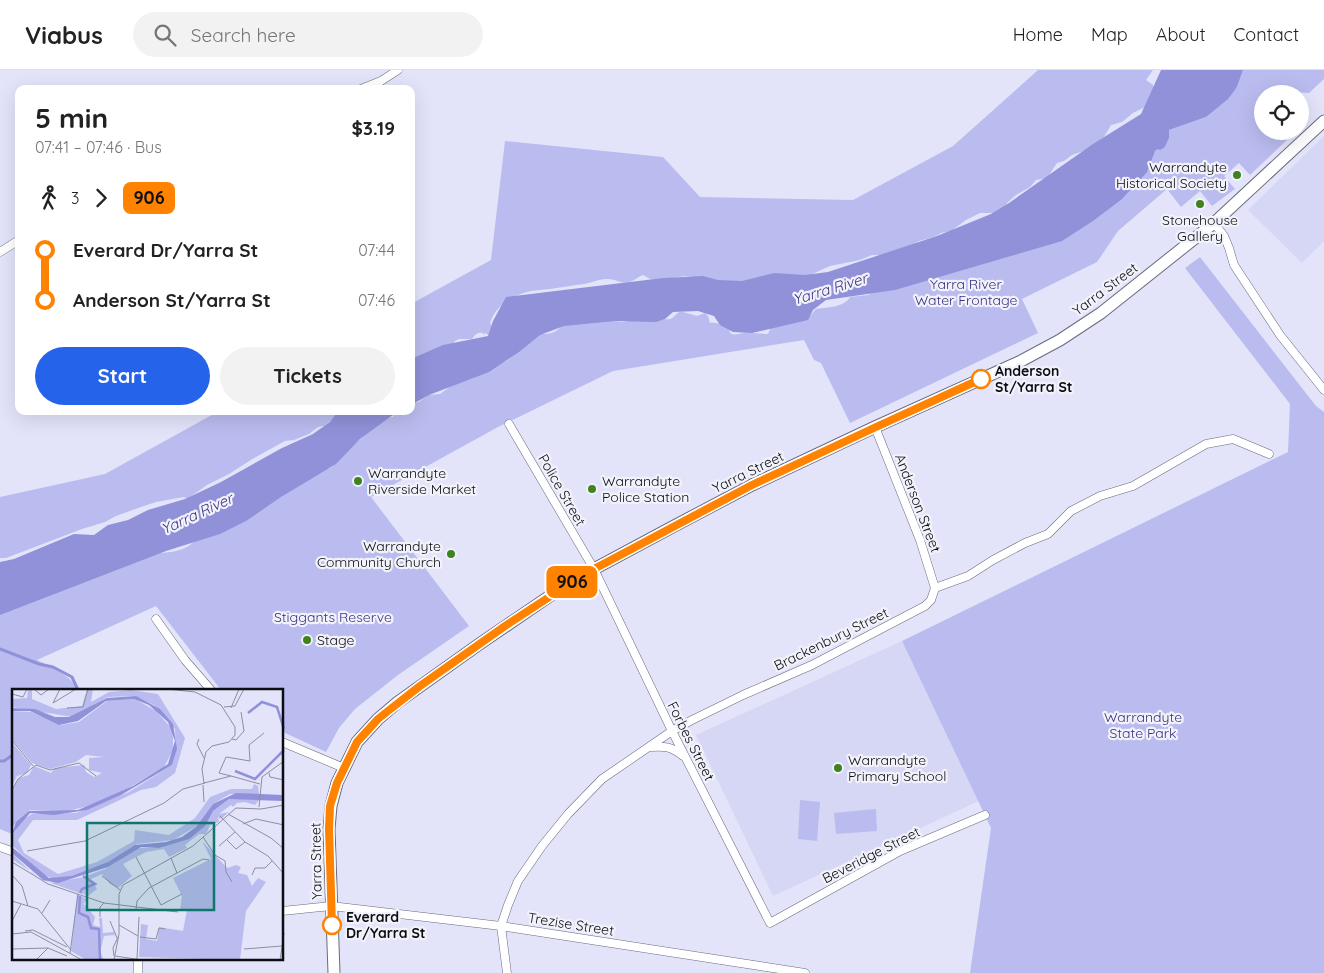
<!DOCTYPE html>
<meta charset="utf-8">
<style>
body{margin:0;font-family:Quicksand,sans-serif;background:#f2f2f2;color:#222;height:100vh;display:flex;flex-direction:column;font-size:19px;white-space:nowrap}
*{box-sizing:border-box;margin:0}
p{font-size:16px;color:#767676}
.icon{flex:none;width:28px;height:28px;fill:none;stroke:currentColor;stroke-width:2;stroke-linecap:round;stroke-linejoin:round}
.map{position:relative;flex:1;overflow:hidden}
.details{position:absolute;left:15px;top:15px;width:400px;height:330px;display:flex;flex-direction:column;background:#fff;border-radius:10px;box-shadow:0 5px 20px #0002}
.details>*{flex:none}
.badge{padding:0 10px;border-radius:8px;font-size:18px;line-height:32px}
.buttons{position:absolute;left:1254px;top:15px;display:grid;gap:10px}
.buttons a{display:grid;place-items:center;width:55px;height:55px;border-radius:50%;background:#fff;box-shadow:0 5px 20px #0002;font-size:25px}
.map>.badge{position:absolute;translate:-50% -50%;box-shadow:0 0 0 2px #fff}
.legs{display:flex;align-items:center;gap:8px;height:55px;padding:0 20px;font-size:16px}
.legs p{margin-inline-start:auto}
.head{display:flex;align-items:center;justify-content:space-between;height:85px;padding:0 20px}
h1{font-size:28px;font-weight:700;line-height:38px}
.cta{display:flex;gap:10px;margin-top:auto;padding:10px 20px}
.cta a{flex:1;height:58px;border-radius:30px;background:#2563eb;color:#fff;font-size:20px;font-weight:700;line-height:58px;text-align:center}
.cta a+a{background:#f2f2f2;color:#222}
ul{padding:0 20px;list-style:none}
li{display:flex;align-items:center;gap:18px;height:50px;font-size:19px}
li i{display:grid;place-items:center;width:8px;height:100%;margin:0 6px;background:currentColor}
li i::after{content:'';width:12px;height:12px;margin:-6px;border:4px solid;border-radius:50%;background:#fff}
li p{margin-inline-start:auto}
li:first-child i{background:linear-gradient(#0000 50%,currentColor 0)}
li:last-child i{background:linear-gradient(currentColor 50%,#0000 0)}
header{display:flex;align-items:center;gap:30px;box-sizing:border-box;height:70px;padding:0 25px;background:#fff;border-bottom:1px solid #e0e0e0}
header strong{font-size:24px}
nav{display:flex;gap:28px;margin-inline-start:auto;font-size:18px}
.search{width:350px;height:45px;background:#f2f2f2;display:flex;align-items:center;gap:12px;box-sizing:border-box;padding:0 18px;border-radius:28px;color:#767676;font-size:19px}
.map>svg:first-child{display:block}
.built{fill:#d5d7f5}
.green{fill:#babcef}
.water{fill:#9091d8}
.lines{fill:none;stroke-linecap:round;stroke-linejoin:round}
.stream{stroke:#9091d8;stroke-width:3}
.minor-casing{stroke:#696a7d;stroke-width:9}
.primary-casing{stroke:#696a7d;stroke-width:13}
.minor{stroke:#fff;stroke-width:8}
.primary{stroke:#fff;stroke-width:11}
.line-1-casing{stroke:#fff;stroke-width:11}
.line-1{stroke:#ff8200;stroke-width:8}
.poi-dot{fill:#408122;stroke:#f2f2fb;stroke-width:2}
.stop-1-dot{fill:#fff;stroke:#ff8200;stroke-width:2.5}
.labels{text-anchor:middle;stroke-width:4.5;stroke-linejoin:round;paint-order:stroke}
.poi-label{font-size:14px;fill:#0c0c13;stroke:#f2f2fb;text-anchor:start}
.park-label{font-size:14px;fill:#3a3083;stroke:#f2f2fb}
.street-label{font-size:14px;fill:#0c0c13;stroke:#f2f2fb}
.stop-label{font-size:14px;font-weight:bold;fill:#0c0c13;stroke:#f2f2fb;text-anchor:start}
.water-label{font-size:15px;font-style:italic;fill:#3a3083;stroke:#f2f2fb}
.inset-river{fill:none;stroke:#9091d8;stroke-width:2.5}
.inset-road{fill:none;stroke:#8d8e9e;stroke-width:1}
.view{fill:#0f766e;fill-opacity:0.15;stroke:#0f766e;stroke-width:2.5}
.inset-edge{fill:none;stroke:#0c0c13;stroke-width:2.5}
</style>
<header>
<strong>Viabus</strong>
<div class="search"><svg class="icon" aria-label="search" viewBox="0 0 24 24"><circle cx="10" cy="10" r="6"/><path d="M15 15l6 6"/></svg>Search here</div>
<nav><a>Home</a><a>Map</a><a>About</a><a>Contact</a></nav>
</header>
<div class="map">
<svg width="1324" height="903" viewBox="0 0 1324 903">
<rect width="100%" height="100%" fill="#e3e4fa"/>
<!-- built -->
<path class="built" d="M1324,66v105l-22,22 -54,-53z
M902,571l77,160 -206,95 -77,-161z"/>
<!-- green -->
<path class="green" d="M1038,0h115l-7,10 7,5 1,4 -9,18 -12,6 -11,9 -11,3 -7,12 -15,12 -17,6 -8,6 -7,2 -10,15 -11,2 -6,7 -14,8 -9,8 -1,7 -7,3h-19l-14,7 -15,11 -10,2 -7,4 -15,4 -12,7 -23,7h-12l-12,5 -30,6 -22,10 -71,7 -52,-7 -28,4 -7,-1 -7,-4c-5,2 -9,6 -14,7 -8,2 -15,-4 -23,-3 -7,0 -15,4 -22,5 -12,2 -23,3 -34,5 -8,1 -16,1 -23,3 -16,4 -32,15 -37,31l3,5 -3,8 -5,-3 -2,2v-2c-6,-1 -8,2 -11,6h-13l-4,2 -8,12 -36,17v-66l80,-44 14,-119 158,16 37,40 153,3 100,-54z
M1243,0h81v9l-15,14 -14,-1 -7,2h-26v37h20l6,8 -38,36 -11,-12 -15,13 11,13 -23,17 -12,-15 -19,16 -14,-18 -49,42 -21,31 -75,37 16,34 -188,90 -29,-60 -7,-3 -10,-20 -191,31 -115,56 -127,70 98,129 -71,49 -43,34 -16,19 -13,24 -43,-20 -1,-42h-61l-65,-84 -119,54c10,5 39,18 40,30h-63v145l-14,-6v-219l152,-56c15,-2 30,-1 42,-12l121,-69 15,-5 3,-2 4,-7 48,-41 8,-1 4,-6h14v-7l8,-2 9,-7 12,-1 15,-11 16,-4 37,-19 15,-17 15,-11c14,7 26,-6 32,-17l52,7 6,-1 43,-2 8,-7h4l14,4 8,-3 3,3 2,7c9,-1 18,2 21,11 5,1 7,0 12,-1 7,-1 17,1 25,1l3,-7 36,-12 3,1 6,-7c12,-2 27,-1 34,-12l18,-2 287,-144 3,-2 7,-2 4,-9v-8l37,-13 31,-30z
M1200,187l116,149 8,6v561h-354l21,-145 -89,-187 386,-189 2,-48 -105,-136z
M219,341h119l-6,9 -8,6 -6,1 -9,7 -15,6 -9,1 -31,17 -25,16 -22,11 -20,14 -3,-2 -28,5 -15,5 -25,9 -11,6 -23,7 -76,29h-6v-61l105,-23z
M800,730l20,2 -3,39 -19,-2z
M876,739l1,22 -41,3 -2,-21z"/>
<!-- water -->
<path class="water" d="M1161,0h82l-6,17 -9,12 -22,18 -37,13v8l-4,9 -5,3 -2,-1 -3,2 -8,21 -25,27 -29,22 -31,20 -167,49 -69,10 -13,10 -5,10 -56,13 -19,-1 -13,-7 -6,-9 -16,-5 -25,1 -8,7 -9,3 -41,-1 -51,5 -24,9 -21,17 -30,20 -60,23 -18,10v-46l32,-14 45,-9 5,-15 13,-24 157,-19 40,-2 15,4 24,1 32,-8 31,2 23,-3 109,-36 54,-22 18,-11 84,-59 48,-30z
M338,341h62l-10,6 -30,22 -24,25 -55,33 -35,24 -26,13 -54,17 -166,64v-53l14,-3 60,-25 20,1 14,-10 20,-5 20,-10 37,-11 36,-17 61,-34 31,-14 17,-12z"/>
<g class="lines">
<!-- stream -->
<path class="stream" d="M0,579l39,15 14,3 19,10 6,13
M0,691h4l10,-7"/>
<!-- minor casing -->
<g class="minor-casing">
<path id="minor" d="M361,19l20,-8 17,-11
M1214,153l10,13 5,12 5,17 46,70 44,55
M0,182l19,-12
M509,354l85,145 78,162 98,192 130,-72 85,-36
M875,357l45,113 15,48
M156,549l29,41 26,30
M282,672l62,26
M650,677c14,-1 21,-1 33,9
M0,777l14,5
M282,841l49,-5 170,20 304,47
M138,889v14
M507,903l-6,-47 7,-21 10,-24 24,-35 26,-32 34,-35 70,-48 20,-11 51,-25 69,-30 113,-59 6,-6 4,-12 33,-12 25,-16 32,-17 23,-9 23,-23 29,-15 33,-10 73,-42 27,-5 36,15"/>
</g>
<!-- primary casing -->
<g class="primary-casing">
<path id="primary" d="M334,903l-5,-144 2,-23 6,-23 20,-41 21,-23 20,-17 80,-57 85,-58 31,-18 82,-44 76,-40 123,-58 144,-65 41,-22 41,-27 113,-90 110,-102"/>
</g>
<!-- minor -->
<use href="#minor" class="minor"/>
<!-- primary -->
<use href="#primary" class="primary"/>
</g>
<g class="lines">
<!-- line-1 casing -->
<g class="line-1-casing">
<path id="line-1" d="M332,855l-3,-96 1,-23 7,-23 20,-41 21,-23 10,-8 32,-25 85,-60 58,-38 31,-19 158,-84 124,-58 105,-48"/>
</g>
<!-- line-1 -->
<use href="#line-1" class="line-1"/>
</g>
<!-- markers -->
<g class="poi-dot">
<circle cx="1237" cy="105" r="5"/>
<circle cx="1200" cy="134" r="5"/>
<circle cx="358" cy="411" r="5"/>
<circle cx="592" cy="419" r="5"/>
<circle cx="451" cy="484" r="5"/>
<circle cx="307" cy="570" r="5"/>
<circle cx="838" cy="698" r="5"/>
</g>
<g class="stop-1-dot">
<circle cx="981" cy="309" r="9"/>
<circle cx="332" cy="855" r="9"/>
</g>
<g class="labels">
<!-- poi labels -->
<g class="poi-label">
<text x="1227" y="102" text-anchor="end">Warrandyte<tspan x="1227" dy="16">Historical Society</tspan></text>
<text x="1200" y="155" text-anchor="middle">Stonehouse<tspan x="1200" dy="16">Gallery</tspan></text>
<text x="368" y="408">Warrandyte<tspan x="368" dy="16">Riverside Market</tspan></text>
<text x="602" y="416">Warrandyte<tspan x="602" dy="16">Police Station</tspan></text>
<text x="441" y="481" text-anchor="end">Warrandyte<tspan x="441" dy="16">Community Church</tspan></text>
<text x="317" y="575">Stage</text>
<text x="848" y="695">Warrandyte<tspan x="848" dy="16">Primary School</tspan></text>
</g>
<!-- park labels -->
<g class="park-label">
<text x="966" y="219">Yarra River<tspan x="966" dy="16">Water Frontage</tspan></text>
<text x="333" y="552">Stiggants Reserve</text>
<text x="1143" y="652">Warrandyte<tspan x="1143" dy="16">State Park</tspan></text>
</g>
<!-- street labels -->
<g class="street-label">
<text transform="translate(1105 219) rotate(-37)" y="5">Yarra Street</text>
<text transform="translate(748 402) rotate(-26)" y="5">Yarra Street</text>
<text transform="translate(562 420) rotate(60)" y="5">Police Street</text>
<text transform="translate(918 433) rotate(69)" y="5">Anderson Street</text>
<text transform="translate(831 569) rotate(-26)" y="5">Brackenbury Street</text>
<text transform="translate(691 671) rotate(63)" y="5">Forbes Street</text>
<text transform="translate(871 785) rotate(-27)" y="5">Beveridge Street</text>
<text transform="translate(316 791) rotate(-91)" y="5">Yarra Street</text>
<text transform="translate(571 854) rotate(9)" y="5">Trezise Street</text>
</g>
<!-- stop labels -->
<g class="stop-label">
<text x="995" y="306">Anderson<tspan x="995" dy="16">St/Yarra St</tspan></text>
<text x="346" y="852">Everard<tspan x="346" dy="16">Dr/Yarra St</tspan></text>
</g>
<!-- water labels -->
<g class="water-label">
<text transform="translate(830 219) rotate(-17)" y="5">Yarra River</text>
<text transform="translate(197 444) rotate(-25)" y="5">Yarra River</text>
</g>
</g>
<!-- overview -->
<g transform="translate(12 619)">
<rect width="271" height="271" fill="#e3e4fa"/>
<path d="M16,0l4,1v9l24,10 26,-3 5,-17h6l-2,13 18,-10 22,-2 27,4 27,44 -10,35 -19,14 -15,3 -64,30h-44l-15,20 6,13 34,21 39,-12 37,-21 1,-11 34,5 26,-17 15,-21 21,-8h21l2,-5 4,2 1,8h-29l-17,10 -16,22 -24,14 -36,4 -32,20 -37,14 -14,1 -12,-5 -30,-29v-11l10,-14 10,-6 44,-1 53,-21 43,-27 4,-13 -1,-23 -21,-24 -21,-9 -25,1 -36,20 -60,-10v-8l15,-1zM123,10l21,12 17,19v20l-9,17 -49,29 -27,10 -20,5 -38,-1 -18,17v-36l7,-13 10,-3 5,-9 17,7 4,-5 29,-3 2,7 8,5 8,-4 -13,-3v-12l15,-1 -18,-2 -10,7 -26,7 -18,-6 -20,-24v-28l19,1 30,13 18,-3 28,-21zM0,53l19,23 -4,8 -10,3 -5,10zM227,109l20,2 -4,5 -10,-3 -8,1 -4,4 -2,-2 -12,9 10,-2 -8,7 -3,-2 1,5 -9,3 -4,9h-7l-14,11 2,3 -18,9 -5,-8 -18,3 -23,12 9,12 -14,12 -8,-4 -8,-10 -11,5 6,10 -9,7 -43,-15 -33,-22v-6l20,20 18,10 34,-6 21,-8 33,-21h22l37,-16 16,-21 16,-12zM190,152l25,27 9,-3 5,2 -3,6 9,2 5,11 6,-8 8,4 -20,29 -6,49 -101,-3 2,-33 7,1 -2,14 11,2 2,-14 24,4 4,-21 -7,1 2,-15 -9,-18 38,-19zM65,205l10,5 -3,5 11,13 -2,8 7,2 -1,-9h3l1,15 11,-1 1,3 -11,1 -4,16 4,8h-18l-15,-9z" fill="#babcef"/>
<path d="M124,7l24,13 13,15 4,25 -5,16 -51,30 -34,15 -33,5 -24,-2 -18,21 4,-12 13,-11 49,-1 55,-24 35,-22 7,-23 -7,-19 -19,-17 -15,-6 -28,2 -28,20 -19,4 -29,-14h-18v-3l23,1 20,8h14l38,-19zM224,104l47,2v6l-54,-2 -16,12 -8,15 -16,13 -30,9 -18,-1 -33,20 -50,16 -15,-3 -31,-27v-6l37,31 23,-2 36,-14 27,-17 31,-3 16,-5 14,-10 17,-23z" fill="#9091d8"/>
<path class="inset-river" d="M236,24l14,-11 15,5 7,22M223,82l20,8 29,-29M68,204l2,-4 13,-5 -12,-8M68,207l-1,17 9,4 3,11 8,1 1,31"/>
<path class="inset-road" d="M22,0l7,6 8,-6M48,0l-7,14 23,-14M155,0l28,3 26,13 14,22v8l-6,7 -17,4 -6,6 -4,17 2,14 27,-7 29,8M0,5l11,3 4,-8M212,18l11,-1 9,-17M55,19l16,-1 5,-18M219,19l8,-19M187,50l-2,5 7,14M220,50l4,1 8,-9 -3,-19M0,51l21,26M257,84l1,4 14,3M219,87l-12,-3 7,-16 24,4 -1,-16 15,-12M191,96l1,17M0,101l6,-11 18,-14 14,5 29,-7 17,13M247,118l3,-30 22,-16M216,125l43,24 13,11M208,127l25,26 23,14 16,18M231,135l13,-5 28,6M191,148l12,18 10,6 1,11 6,10M215,151l9,9 9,-7M207,157l16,-14M15,162l58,-10 79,-38 19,-14 22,-6M124,168l25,48 21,-11M159,169l6,15M0,173l36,22 56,19 74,9M0,186l10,11 6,20M240,186l3,-7h10l7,-7M90,187l18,14M0,212l26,8 33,41M124,221l1,-9 12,-13 54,-29 6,1M30,224l8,-13M88,228v-10l4,-4M0,232l9,-17M98,232l7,17M107,236l19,11M13,242l8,-1 34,17M0,245l19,-2 51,28M128,248l16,2 3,-11 6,1M0,260l36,-1 19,8M232,260l38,-3M58,264l8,-59M102,267l-1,-8 5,-11M103,267l27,4M125,270l2,-42M24,271l12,-12M102,271l5,-26v-40l4,-9 70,-39 43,-38 25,1 23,-4M268,271l4,-27"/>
<path class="view" d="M75,134h127v87h-127z"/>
<rect width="271" height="271" class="inset-edge"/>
</g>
</svg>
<div class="buttons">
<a><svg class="icon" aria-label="locate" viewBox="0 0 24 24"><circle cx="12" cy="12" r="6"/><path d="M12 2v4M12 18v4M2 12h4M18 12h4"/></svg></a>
</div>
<b class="badge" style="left:572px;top:512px;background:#ff8200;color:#111">906</b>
<section class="details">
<div class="head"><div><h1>5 min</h1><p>07:41 – 07:46 · Bus</p></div><b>$3.19</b></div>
<div class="legs"><svg class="icon" aria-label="walk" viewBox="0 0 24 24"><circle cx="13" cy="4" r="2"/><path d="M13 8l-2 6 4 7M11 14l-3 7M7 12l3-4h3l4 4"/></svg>3<svg class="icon" aria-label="forward" viewBox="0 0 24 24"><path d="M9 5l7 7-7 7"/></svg><b class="badge" style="background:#ff8200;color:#111">906</b></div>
<ul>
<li><i style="color:#ff8200"></i><b>Everard Dr/Yarra St</b><p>07:44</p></li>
<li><i style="color:#ff8200"></i><b>Anderson St/Yarra St</b><p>07:46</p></li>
</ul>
<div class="cta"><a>Start</a><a>Tickets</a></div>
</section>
</div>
